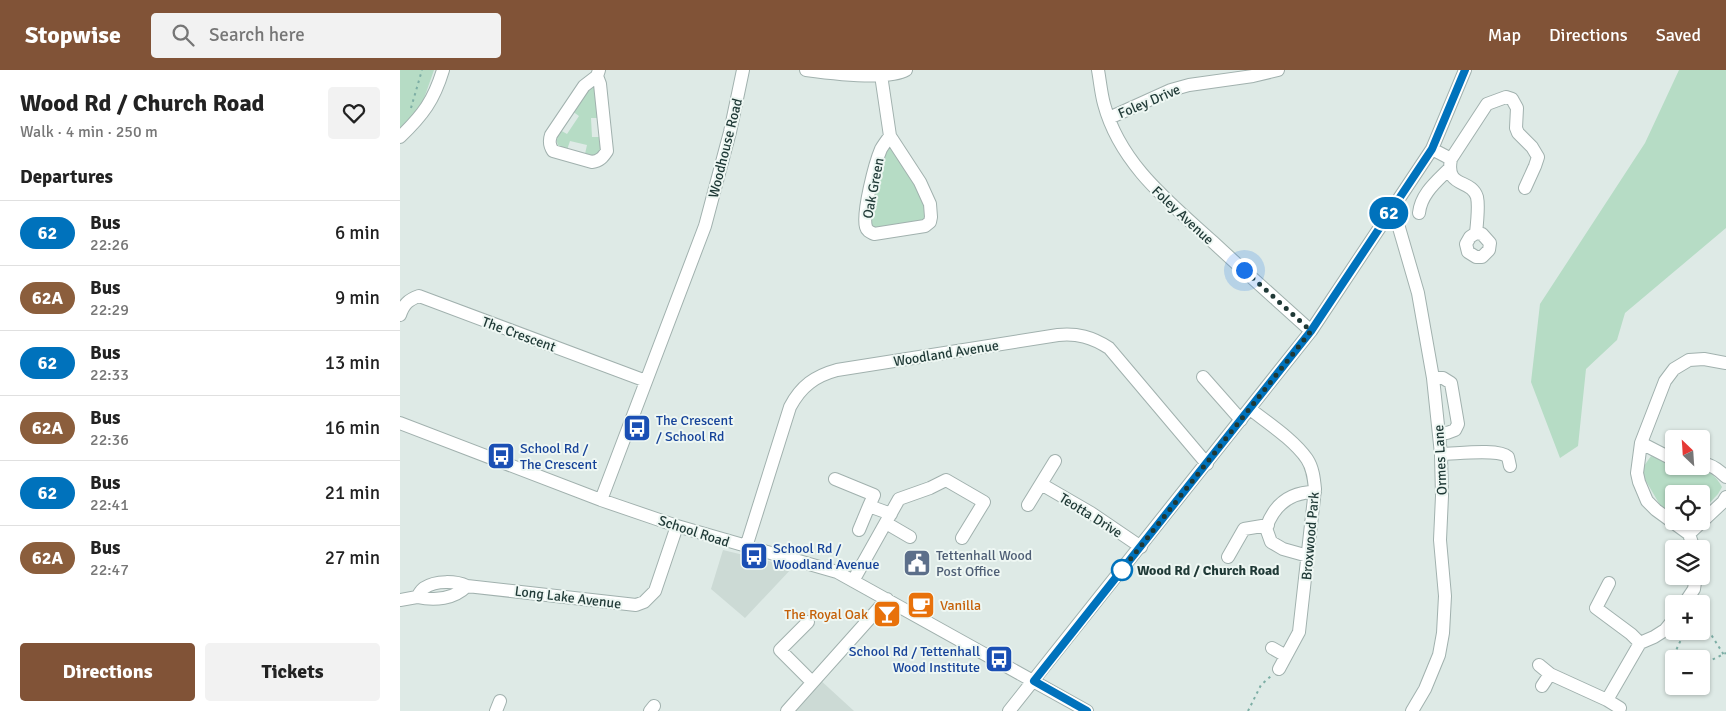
<!DOCTYPE html>
<meta charset="utf-8">
<style>
body{margin:0;font-family:Signika,sans-serif;background:#f2f2f2;color:#222;height:100vh;display:flex;flex-direction:column;font-size:19px;white-space:nowrap}
*{box-sizing:border-box;margin:0}
p{font-size:16px;color:#767676}
.icon{flex:none;width:28px;height:28px;fill:none;stroke:currentColor;stroke-width:2;stroke-linecap:round;stroke-linejoin:round}
.map{position:relative;flex:1;overflow:hidden}
.side{display:flex;flex-direction:column;background:#fff;width:400px}
.side>*{flex:none}
.badge{padding:0 10px;border-radius:16px;font-size:18px;line-height:32px}
.needle{width:32px;rotate:335deg}
.buttons{position:absolute;left:1265px;top:360px;display:grid;gap:10px}
.buttons a{display:grid;place-items:center;width:45px;height:45px;border-radius:5px;background:#fff;box-shadow:0 1px 4px #0004;font-size:25px}
.you{position:absolute;width:25px;height:25px;margin:-12px;border:4px solid #fff;border-radius:50%;background:#1a73e8;box-shadow:0 0 0 8px #1a73e833}
.map>.badge{position:absolute;translate:-50% -50%;box-shadow:0 0 0 2px #fff}
h2{padding:0 20px;font-size:19px;line-height:45px}
.round{display:grid;place-items:center;flex:none;width:52px;height:52px;border-radius:5px;background:#f2f2f2}
.summary{display:flex;align-items:center;justify-content:space-between;height:85px;padding:0 20px}
h1{font-size:24px;font-weight:700;line-height:38px}
.primary-button{display:flex;gap:10px;margin-top:auto;padding:10px 20px}
.primary-button a{flex:1;height:58px;border-radius:5px;background:#815337;color:#fff;font-size:20px;font-weight:700;line-height:58px;text-align:center}
.primary-button a+a{background:#f2f2f2;color:#222}
ul{padding:0;list-style:none}
li{display:flex;align-items:center;gap:15px;height:65px;padding:0 20px;border-top:1px solid #e0e0e0}
li div{flex:1}
li b{display:block;font-size:19px}
li em{font-style:normal}
li .badge{min-width:55px;font-weight:700;text-align:center}
header{display:flex;align-items:center;gap:30px;box-sizing:border-box;height:70px;padding:0 25px;background:#815337;color:#fff}
header strong{font-size:24px}
nav{display:flex;gap:28px;margin-inline-start:auto;font-size:18px}
.search{width:350px;height:45px;background:#f2f2f2;display:flex;align-items:center;gap:12px;box-sizing:border-box;padding:0 18px;border-radius:5px;color:#767676;font-size:19px}
main{display:flex;flex:1;min-height:0}
.map>svg:first-child{display:block}
.built{fill:#ccdad5}
.green{fill:#b6dcc5}
.lines{fill:none;stroke-linecap:round;stroke-linejoin:round}
.minor-casing{stroke:#a1b1ae;stroke-width:14}
.path{stroke:#7daea5;stroke-width:2;stroke-dasharray:2.5 4;stroke-linecap:butt}
.minor{stroke:#fff;stroke-width:12}
.line-casing{stroke:#fff;stroke-width:11}
.line{stroke:#0072bc;stroke-width:8}
.walk{stroke:#1f3936;stroke-width:5;stroke-dasharray:0 9}
.stop-dot{fill:#fff;stroke:#0072bc;stroke-width:2.5}
.labels{text-anchor:middle;stroke-width:4;stroke-linejoin:round;paint-order:stroke}
.street-label{font-size:14px;fill:#1f3936;stroke:#eef7f3}
.transit-label{font-size:14px;fill:#164399;stroke:#eef7f3;text-anchor:start}
.service-label{font-size:14px;fill:#4e5e75;stroke:#eef7f3;text-anchor:start}
.stop-label{font-size:14px;font-weight:bold;fill:#1f3936;stroke:#eef7f3;text-anchor:start}
.food-label{font-size:14px;fill:#c56008;stroke:#eef7f3;text-anchor:start}
</style>
<header>
<strong>Stopwise</strong>
<div class="search"><svg class="icon" aria-label="search" viewBox="0 0 24 24"><circle cx="10" cy="10" r="6"/><path d="M15 15l6 6"/></svg>Search here</div>
<nav><a>Map</a><a>Directions</a><a>Saved</a></nav>
</header>
<main>
<section class="side">
<div class="summary"><div><h1>Wood Rd / Church Road</h1><p>Walk · 4 min · 250 m</p></div><a class="round"><svg class="icon" aria-label="heart" viewBox="0 0 24 24"><path d="M12 20l-8-8c-3-5 5-10 8-4 3-6 11-1 8 4z"/></svg></a></div>
<h2>Departures</h2>
<ul>
<li><span class="badge" style="background:#0072bc;color:#fff">62</span><div><b>Bus</b><p>22:26</p></div><em>6 min</em></li>
<li><span class="badge" style="background:#8b5e3c;color:#fff">62A</span><div><b>Bus</b><p>22:29</p></div><em>9 min</em></li>
<li><span class="badge" style="background:#0072bc;color:#fff">62</span><div><b>Bus</b><p>22:33</p></div><em>13 min</em></li>
<li><span class="badge" style="background:#8b5e3c;color:#fff">62A</span><div><b>Bus</b><p>22:36</p></div><em>16 min</em></li>
<li><span class="badge" style="background:#0072bc;color:#fff">62</span><div><b>Bus</b><p>22:41</p></div><em>21 min</em></li>
<li><span class="badge" style="background:#8b5e3c;color:#fff">62A</span><div><b>Bus</b><p>22:47</p></div><em>27 min</em></li>
</ul>
<div class="primary-button"><a>Directions</a><a>Tickets</a></div>
</section>
<div class="map">
<svg width="1326" height="641" viewBox="0 0 1326 641">
<rect width="100%" height="100%" fill="#deeae6"/>
<!-- built -->
<path class="built" d="M323,480l70,17 -48,51 -34,-29z
M418,608l36,33h-62z"/>
<!-- green -->
<path class="green" d="M0,0h34l-13,37 -21,23z
M1279,0h47v158l-101,85 -8,27 -31,29 -8,77 -18,12 -29,-76 9,-78 105,-161z
M194,16l4,32h-7l1,19h7l2,14c-5,5 -9,6 -16,3l2,-9 -17,-4 -3,9 -8,-2 -3,-9 4,-9 7,4 12,-18 -7,-5 18,-24z
M488,77l6,2c11,18 37,50 32,71l-49,9 -6,-4 -1,-15 14,-59z
M1251,386l23,9v1c19,0 39,2 48,21l-4,7 -17,18v-18h-27v20l-14,-9 -17,-29 1,-10z"/>
<g class="lines">
<!-- minor casing -->
<g class="minor-casing">
<path id="minor" d="M406,0c22,3 82,11 100,0
M698,0c2,11 3,23 6,34 16,60 65,98 109,138 32,30 65,59 98,89
M481,5l9,61 30,46 10,22 1,13 -1,5 -5,4 -51,8c-4,-2 -7,-3 -8,-7 -4,-14 9,-64 15,-78 3,-5 6,-9 9,-13
M197,6l-13,10 -33,49c-2,6 -2,10 2,16l39,11c8,-1 11,-5 15,-11l-7,-67 -3,-8 2,-6
M709,48l62,-28 18,-5 64,-9 25,-6
M0,67c23,-22 34,-37 43,-67
M1032,79l19,10c-6,30 20,19 26,38 2,9 0,27 -1,36l-6,4 -4,7 2,8 8,5h6l7,-7 1,-7 -8,-9 -6,-1
M1051,89l36,-55 19,-7 6,2 5,9 -1,20 2,5 14,14 6,10 -3,9 -10,22
M993,137l25,86 15,85 8,76 1,42 -2,44 5,56 -2,37 -4,22 -14,34 -13,22
M1019,143c2,-19 17,-31 30,-44
M0,245c4,-11 8,-15 19,-19l227,85
M803,307l38,43
M1033,308h10l8,5 7,41 -3,6 -8,3 -8,-1
M850,339c18,14 44,31 57,50 6,9 7,20 8,30l-16,143 -20,37
M0,353l201,77 76,26 160,46 250,139
M1241,373l33,17
M1041,384c15,0 57,-6 67,3l2,9
M1301,393c10,1 18,7 25,14
M435,409l39,16 -5,11 22,8
M641,414l50,29 50,34
M201,430l104,-274 25,-94 13,-62
M628,435l27,-44
M486,453l24,14
M459,460l10,-24
M1289,464l34,-32 3,-5
M346,477l44,-140c11,-21 25,-31 47,-37l221,-35c19,-2 34,2 51,13l98,116
M1294,479l-5,-15 -33,-24 -9,-9 -8,-19 -2,-9 4,-30 24,-62 9,-12 15,-9 15,-1 22,4
M908,486l-25,-7 -12,-7 -5,-14c8,-23 24,-36 49,-36
M828,487l16,-28 24,-4
M453,511l46,-82 31,-11 16,-8 38,22 -22,36
M1209,513l-13,25 35,26 9,9
M17,527c18,4 37,2 50,-11l169,19 8,-3 11,-11 22,-65
M0,530l17,-3c2,-3 4,-7 7,-9 12,-8 32,-7 43,-2
M1284,534l10,-15 2,-13
M408,552l-28,28 32,32
M872,578l14,8
M1139,595l11,9 57,26 33,-57 14,-6 11,-7 9,-11
M1142,616l8,-12
M1207,630l13,8
M96,641l4,-10
M250,641l4,-5
M387,641l100,-112
M609,641l302,-380 121,-182 33,-79"/>
</g>
<!-- path -->
<path class="path" d="M11,38l11,-38
M1301,558l11,8 12,19
M1274,590l-2,-1 13,-28
M1301,595l25,-12
M848,641l13,-26 10,-9"/>
<!-- minor -->
<use href="#minor" class="minor"/>
</g>
<g class="lines">
<!-- line casing -->
<g class="line-casing">
<path id="line" d="M687,641l-53,-30 277,-350 121,-182 33,-79"/>
</g>
<!-- line -->
<use href="#line" class="line"/>
<!-- walk -->
<path class="walk" d="M722,500l-4,5 193,-244 -67,-61"/>
</g>
<!-- icons -->
<defs>
<g id="bus-square" transform="scale(1.4375)"><rect x="-9" y="-9" width="18" height="18" rx="4" fill="#1a4fb4" stroke="#eef7f3"/><path d="M-5-6H5V4H4V6H2V4H-2V6H-4V4H-5ZM-3.5-4V0h7V-4ZM-3.5 1.2v1.5H-2V1.2ZM2 1.2v1.5H3.5V1.2Z" fill="#fff"/></g>
<g id="civic-square" transform="scale(1.4375)"><rect x="-9" y="-9" width="18" height="18" rx="4" fill="#5c6f8a" stroke="#eef7f3"/><path d="M-.6-6.5H3V-4.5H.6V-3L4-1V1h2V6H-6V1h2V-1L-.6-3ZM-1.2 2.5V6h2.4V2.5Z" fill="#fff"/></g>
<g id="cafe-square" transform="scale(1.4375)"><rect x="-9" y="-9" width="18" height="18" rx="4" fill="#e8710a" stroke="#eef7f3"/><path d="M-5.5-4.5H6V0H3Q3 3.5 0 3.5H-2.5Q-5.5 3.5-5.5 0ZM3-3.2v2h1.7v-2ZM-6 4.5H4V6H-6Z" fill="#fff"/></g>
<g id="bar-square" transform="scale(1.4375)"><rect x="-9" y="-9" width="18" height="18" rx="4" fill="#e8710a" stroke="#eef7f3"/><path d="M-6-5H6L.8 .8V4.5H3.5V6h-7V4.5H-.8V.8Z" fill="#fff"/></g>
</defs>
<g fill-rule="evenodd">
<use href="#bus-square" x="237" y="358"/>
<use href="#bus-square" x="101" y="386"/>
<use href="#bus-square" x="354" y="486"/>
<use href="#civic-square" x="517" y="493"/>
<use href="#cafe-square" x="521" y="535"/>
<use href="#bar-square" x="487" y="544"/>
<use href="#bus-square" x="599" y="589"/>
</g>
<!-- markers -->
<circle class="stop-dot" cx="722" cy="500" r="10"/>
<g class="labels">
<!-- street labels -->
<g class="street-label">
<text transform="translate(749 31) rotate(-23)" y="5">Foley Drive</text>
<text transform="translate(325 78) rotate(-76)" y="5">Woodhouse Road</text>
<text transform="translate(473 118) rotate(-79)" y="5">Oak Green</text>
<text transform="translate(783 145) rotate(43)" y="5">Foley Avenue</text>
<text transform="translate(119 264) rotate(20)" y="5">The Crescent</text>
<text transform="translate(546 283) rotate(-9)" y="5">Woodland Avenue</text>
<text transform="translate(1040 390) rotate(-93)" y="5">Ormes Lane</text>
<text transform="translate(691 445) rotate(32)" y="5">Teotta Drive</text>
<text transform="translate(294 461) rotate(18)" y="5">School Road</text>
<text transform="translate(910 466) rotate(-85)" y="5">Broxwood Park</text>
<text transform="translate(168 527) rotate(7)" y="5">Long Lake Avenue</text>
</g>
<!-- transit labels -->
<g class="transit-label">
<text x="256" y="355">The Crescent<tspan x="256" dy="16">/ School Rd</tspan></text>
<text x="120" y="383">School Rd /<tspan x="120" dy="16">The Crescent</tspan></text>
<text x="373" y="483">School Rd /<tspan x="373" dy="16">Woodland Avenue</tspan></text>
<text x="580" y="586" text-anchor="end">School Rd / Tettenhall<tspan x="580" dy="16">Wood Institute</tspan></text>
</g>
<!-- service labels -->
<g class="service-label">
<text x="536" y="490">Tettenhall Wood<tspan x="536" dy="16">Post Office</tspan></text>
</g>
<!-- stop labels -->
<g class="stop-label">
<text x="737" y="505">Wood Rd / Church Road</text>
</g>
<!-- food labels -->
<g class="food-label">
<text x="540" y="540">Vanilla</text>
<text x="468" y="549" text-anchor="end">The Royal Oak</text>
</g>
</g>
</svg>
<div class="buttons">
<a><svg class="needle" viewBox="-14 -14 28 28"><path d="M0-13l5 13h-10z" fill="#e53935"/><path d="M0 13l5-13h-10z" fill="#767676"/></svg></a>
<a><svg class="icon" aria-label="locate" viewBox="0 0 24 24"><circle cx="12" cy="12" r="6"/><path d="M12 2v4M12 18v4M2 12h4M18 12h4"/></svg></a>
<a><svg class="icon" aria-label="layers" viewBox="0 0 24 24"><path d="M12 4l9 5-9 5-9-5zM3 14l9 5 9-5"/></svg></a>
<a>+</a>
<a>−</a>
</div>
<div class="you" style="left:844px;top:200px"></div>
<b class="badge" style="left:989px;top:143px;background:#0072bc;color:#fff">62</b>
</div>
</main>
